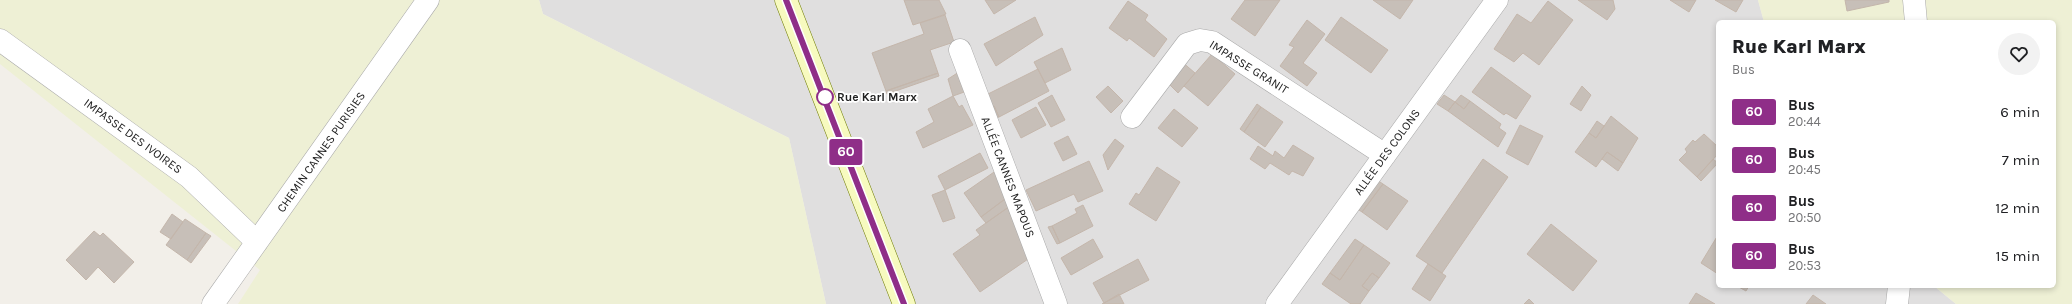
<!DOCTYPE html>
<html lang="fr">
<meta charset="utf-8">
<style>
body{margin:0;font-family:Karla,sans-serif;background:#f2f2f2;color:#202124;height:100vh;display:flex;flex-direction:column;font-size:15px;white-space:nowrap}
*{box-sizing:border-box;margin:0}
p{font-size:13px;color:#757577}
.icon{flex:none;width:22px;height:22px;fill:none;stroke:currentColor;stroke-width:2;stroke-linecap:round;stroke-linejoin:round}
.map{position:relative;flex:1;overflow:hidden}
.details{position:absolute;left:1716px;top:20px;width:340px;height:268px;display:flex;flex-direction:column;background:#fff;border-radius:6px;box-shadow:0 2px 6px #0003}
.details>*{flex:none}
.badge{padding:0 8px;border-radius:3px;font-size:14px;line-height:26px}
.map>.badge{position:absolute;translate:-50% -50%;box-shadow:0 0 0 2px #fff}
.round{display:grid;place-items:center;flex:none;width:42px;height:42px;border-radius:21px;background:#f2f2f2}
.headline{display:flex;align-items:center;justify-content:space-between;height:68px;padding:0 16px}
h1{font-size:19px;font-weight:800;line-height:30px}
ul{padding:0;list-style:none}
li{display:flex;align-items:center;gap:12px;height:48px;padding:0 16px}
li div{flex:1}
li b{display:block;font-size:15px}
li em{font-style:normal}
li .badge{min-width:44px;font-weight:700;text-align:center}
.map>svg:first-child{display:block}
.residential{fill:#e0dfdf}
.farmland{fill:#eef0d5}
.building{fill:#c7bfb8;stroke:#c4b6ab}
.lines{fill:none;stroke-linecap:round;stroke-linejoin:round}
.street-casing{stroke:#a9a9a9;stroke-width:23}
.secondary-casing{stroke:#707d05;stroke-width:23}
.street{stroke:#fff;stroke-width:22}
.secondary{stroke:#f7fabf;stroke-width:22}
.line-casing{stroke:#fff;stroke-width:9}
.line{stroke:#8f2e88;stroke-width:6}
.stop-dot{fill:#fff;stroke:#8f2e88;stroke-width:2}
.labels{text-anchor:middle;stroke-width:3.5;stroke-linejoin:round;paint-order:stroke}
.street-label{font-size:12px;fill:#222;stroke:#fff}
.stop-label{font-size:12px;font-weight:bold;fill:#222;stroke:#fff;text-anchor:start}
</style>
<div class="map">
<svg width="2072" height="304" viewBox="0 0 2072 304">
<rect width="100%" height="100%" fill="#f2efe9"/>
<!-- residential -->
<path class="residential" d="M539,0h1219l6,22h-46v264h216l22,18h-1130l-37,-166 -246,-124z"/>
<!-- farmland -->
<path class="farmland" d="M0,0h539l4,14 246,124 37,166h-588l22,-34 -260,-206z
M1758,0h314v304h-116l-22,-18h120v-264h-290z"/>
<!-- building -->
<path class="building" d="M904,0h35l7,14 -33,11z
M985,0h31l-22,14z
M1245,0h35l-25,36 -24,-17z
M1373,0h40l-13,19z
M1578,0h35l2,9 -8,11z
M1670,0h26l-7,12z
M1715,0h28l-7,12z
M1845,0h44v2l-42,9z
M1128,1l20,14 -3,5 22,19 -13,18 -25,-19 -2,3 -18,-13z
M1548,1l25,19 -34,45 -16,-12 -9,9 -20,-13 23,-35 14,9z
M945,15l9,27 -24,8 8,23 -52,18 -14,-38 52,-19 -4,-11z
M1035,17l8,18 -47,31 -12,-22z
M1341,17l47,33 -17,23 -46,-33z
M1307,20l18,14 -22,29 14,10 -10,13 -27,-20 14,-19 -5,-2z
M1062,48l9,22 -26,13 -11,-21z
M1212,54l23,20 -27,32 -24,-20z
M1181,61l14,12 -17,20 -13,-13z
M1491,67l40,29 -15,23 -10,-6 -2,2 -32,-23z
M1038,69l11,22 -50,26 -5,-11 -6,3 -6,-12z
M959,72l8,19 -14,5 -5,-17z
M938,73l1,3 -52,18 -1,-3z
M1108,86l15,15 -12,12 -15,-16z
M1582,86l9,9 -10,16 -11,-7z
M1052,95l13,25 -14,7 -13,-24z
M1444,95l11,7 -7,9 -11,-7z
M1461,95l9,6 -6,8 -9,-7z
M953,96l6,11 3,-2 11,20 -50,23 -7,-16 18,-10 -6,-13z
M1470,101l31,23 -2,4 7,5 -8,14 -50,-36 7,-9 9,7z
M1257,104l4,3 -17,25 -4,-3z
M994,106l5,11 -5,2 -6,-10z
M1036,107l10,18 -25,13 -9,-18z
M1261,107l22,15 -18,25 -21,-15z
M1174,109l24,19 -16,19 -24,-19z
M1611,116l27,22 -15,25 -16,-11 -11,15 -21,-15 14,-19 7,5z
M1597,121l7,5 -8,12 -7,-5z
M1520,125l23,11 -15,29 -22,-12z
M1704,134l14,13v7l-21,23 -18,-17 8,-8 -2,-3 8,-9 2,2z
M1068,136l9,18 -14,7 -9,-18z
M1115,139l9,7 -16,24 -5,-15z
M1293,145l21,13 -11,18 -11,-5 -3,4 -19,-12 -5,6 -15,-10 8,-13 15,10 2,-5 9,7z
M1607,152l16,11 -5,8 -16,-12z
M980,153l8,15 -43,22 -7,-14z
M1483,159l25,18 -66,96 -26,-17z
M1713,159l5,4 -17,18 -4,-4z
M1089,161l14,30 -25,11 -4,-8 -38,17 -10,-21z
M1157,167l23,15 -24,39 -27,-17 7,-11 3,2z
M997,170l12,26 -28,21 -17,-24z
M1374,178l9,6 -21,28 -9,-6z
M1383,184l25,17 -21,29 -25,-18z
M945,190l10,28 -12,4 -11,-27z
M1009,196l4,8 -27,19 -5,-6z
M1013,204l18,53 -51,35 -27,-38 27,-19 -4,-5z
M1083,205l10,21 -33,17 -8,-17 25,-13 -2,-4z
M172,214l11,8 -12,17 -11,-7z
M185,219l21,14 -19,27 -21,-15z
M1551,224l46,37 -24,30 -46,-37z
M1052,226l8,17 -3,1 -9,-17z
M94,231l6,5 3,-3 31,29 -20,21 -16,-16 -12,13 -20,-20z
M206,233l5,3 -20,27 -4,-3z
M1718,235v39l-17,-11z
M1093,239l10,18 -32,18 -10,-17z
M1355,239l9,6 -24,35 -10,-7z
M1364,245l26,18 -11,15 -7,-5 -10,13 7,5 -9,13h-9l-29,-20 8,-11 10,7z
M1138,259l11,21 -45,23 -11,-20z
M1428,264l18,12 -16,25 -18,-12z
M1372,273l7,5 -10,13 -7,-5z
M1737,286h12l-3,5z
M1696,293l19,11h-26z
M1119,294l5,10h-22l2,-1z
M1813,295l13,9h-20z
M1529,299l5,5h-10z"/>
<g class="lines">
<!-- street casing -->
<g class="street-casing">
<path id="street" d="M1914,0l2,22
M0,40l189,137 68,65
M960,50l96,254
M1132,117l55,-73 13,-4 12,2 173,113
M213,304l215,-304
M1277,304l220,-304
M1897,304l2,-18"/>
</g>
<!-- secondary casing -->
<g class="secondary-casing">
<path id="secondary" d="M786,0l118,304"/>
</g>
<!-- street -->
<use href="#street" class="street"/>
<!-- secondary -->
<use href="#secondary" class="secondary"/>
</g>
<g class="lines">
<!-- line casing -->
<g class="line-casing">
<path id="line" d="M786,0l118,304"/>
</g>
<!-- line -->
<use href="#line" class="line"/>
</g>
<!-- markers -->
<circle class="stop-dot" cx="825" cy="97" r="8"/>
<g class="labels">
<!-- street labels -->
<g class="street-label">
<text transform="translate(1249 67) rotate(32)" y="4">IMPASSE GRANIT</text>
<text transform="translate(133 136) rotate(36)" y="4">IMPASSE DES IVOIRES</text>
<text transform="translate(321 152) rotate(-55)" y="4">CHEMIN CANNES PURISIES</text>
<text transform="translate(1387 152) rotate(-54)" y="4">ALLÉE DES COLONS</text>
<text transform="translate(1008 177) rotate(69)" y="4">ALLÉE CANNES MAPOUS</text>
</g>
<!-- stop labels -->
<g class="stop-label">
<text x="837" y="101">Rue Karl Marx</text>
</g>
</g>
</svg>
<b class="badge" style="left:846px;top:152px;background:#8f2e88;color:#fff">60</b>
<section class="details">
<div class="headline"><div><h1>Rue Karl Marx</h1><p>Bus</p></div><a class="round"><svg class="icon" aria-label="heart" viewBox="0 0 24 24"><path d="M12 20l-8-8c-3-5 5-10 8-4 3-6 11-1 8 4z"/></svg></a></div>
<ul>
<li><span class="badge" style="background:#8f2e88;color:#fff">60</span><div><b>Bus</b><p>20:44</p></div><em>6 min</em></li>
<li><span class="badge" style="background:#8f2e88;color:#fff">60</span><div><b>Bus</b><p>20:45</p></div><em>7 min</em></li>
<li><span class="badge" style="background:#8f2e88;color:#fff">60</span><div><b>Bus</b><p>20:50</p></div><em>12 min</em></li>
<li><span class="badge" style="background:#8f2e88;color:#fff">60</span><div><b>Bus</b><p>20:53</p></div><em>15 min</em></li>
</ul>
</section>
</div>
